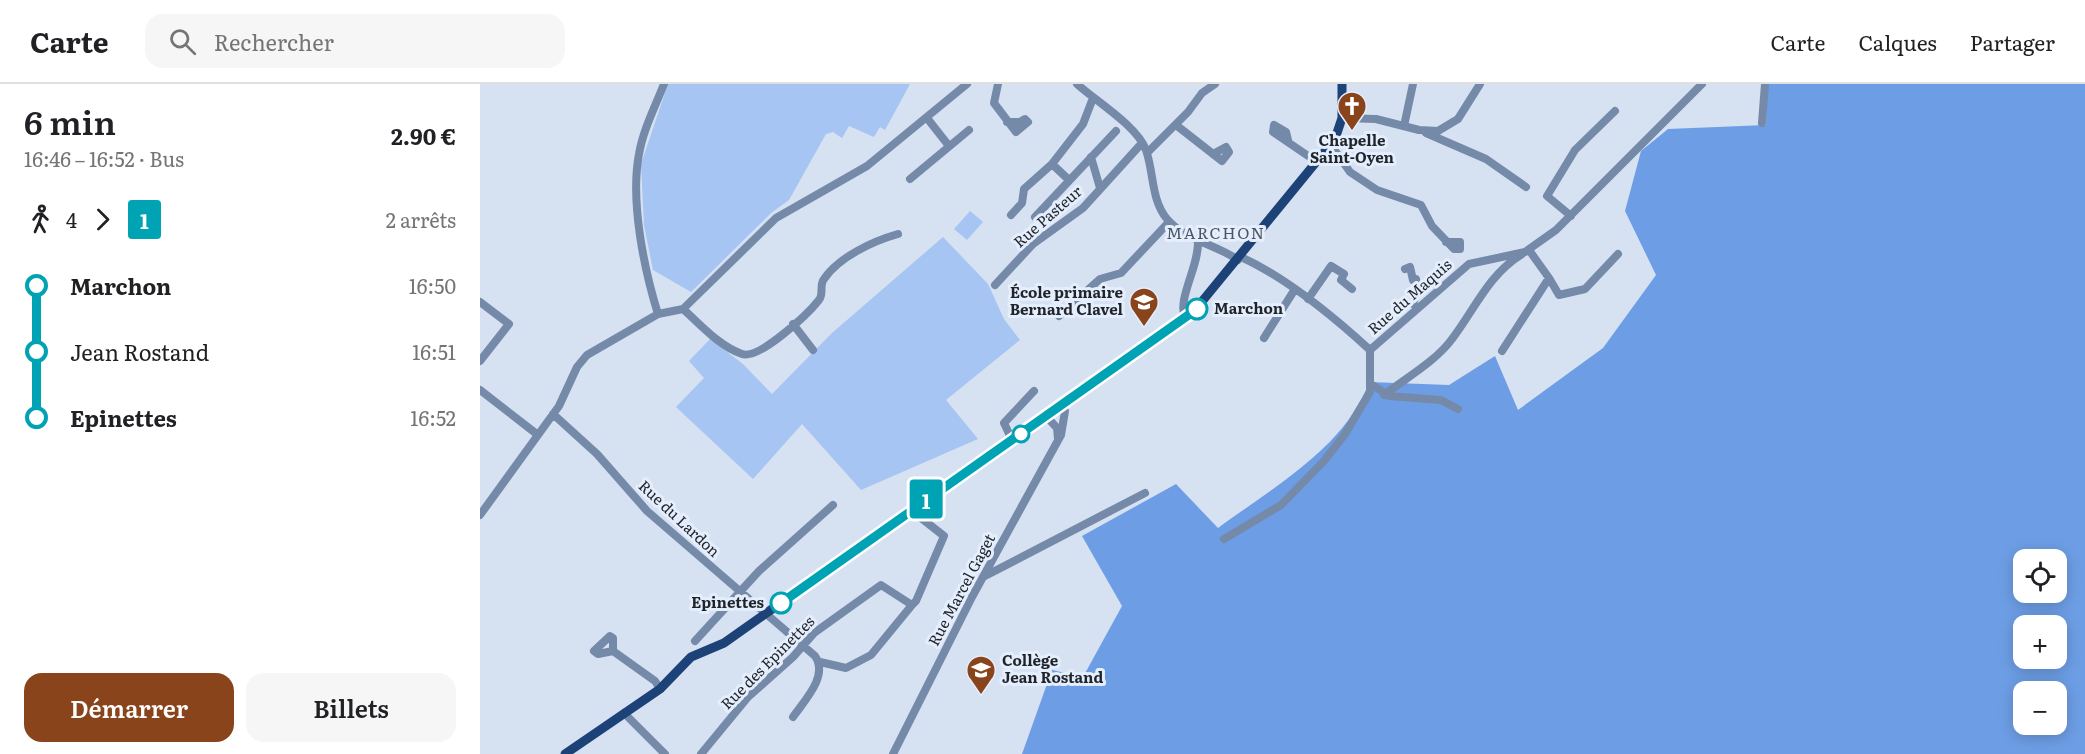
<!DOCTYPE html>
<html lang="fr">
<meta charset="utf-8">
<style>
body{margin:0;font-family:Literata,serif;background:#f6f6f6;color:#202124;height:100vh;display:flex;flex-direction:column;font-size:22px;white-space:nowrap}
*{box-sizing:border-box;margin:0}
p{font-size:20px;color:#757577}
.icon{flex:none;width:33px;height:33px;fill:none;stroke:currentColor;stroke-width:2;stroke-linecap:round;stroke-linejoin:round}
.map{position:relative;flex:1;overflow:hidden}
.details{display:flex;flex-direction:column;background:#fff;width:480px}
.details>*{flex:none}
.badge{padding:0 12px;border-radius:4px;font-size:21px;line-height:39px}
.buttons{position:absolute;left:1533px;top:465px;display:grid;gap:12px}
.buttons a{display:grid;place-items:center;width:54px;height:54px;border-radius:12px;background:#fff;box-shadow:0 3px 15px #0003;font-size:30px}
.map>.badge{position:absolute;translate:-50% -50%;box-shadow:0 0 0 3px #fff}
.legs{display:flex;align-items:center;gap:9px;height:66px;padding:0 24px;font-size:20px}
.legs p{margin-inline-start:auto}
.overview{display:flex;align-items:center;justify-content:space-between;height:102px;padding:0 24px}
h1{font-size:33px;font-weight:600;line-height:45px}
.action{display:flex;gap:12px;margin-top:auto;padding:12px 24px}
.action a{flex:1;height:69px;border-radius:18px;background:#89441b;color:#fff;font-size:24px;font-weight:600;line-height:69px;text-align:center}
.action a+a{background:#f6f6f6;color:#202124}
ul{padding:0 24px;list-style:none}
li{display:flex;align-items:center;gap:21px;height:66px;font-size:22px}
li i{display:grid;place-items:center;width:9px;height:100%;margin:0 8px;background:currentColor}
li i::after{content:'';width:15px;height:15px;margin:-8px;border:4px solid;border-radius:50%;background:#fff}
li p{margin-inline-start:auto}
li:first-child i{background:linear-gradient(#0000 50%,currentColor 0)}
li:last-child i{background:linear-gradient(currentColor 50%,#0000 0)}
header{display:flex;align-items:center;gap:36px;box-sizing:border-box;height:84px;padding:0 30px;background:#fff;border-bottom:2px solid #e0e0e0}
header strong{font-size:28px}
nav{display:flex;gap:33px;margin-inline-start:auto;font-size:21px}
.search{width:420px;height:54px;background:#f6f6f6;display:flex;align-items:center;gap:15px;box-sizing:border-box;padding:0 21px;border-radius:18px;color:#757577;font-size:22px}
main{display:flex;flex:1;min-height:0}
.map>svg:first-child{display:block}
.green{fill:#a6c5f3}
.forest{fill:#6d9ee5;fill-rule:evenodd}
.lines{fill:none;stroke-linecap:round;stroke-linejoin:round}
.minor{stroke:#758aa9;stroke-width:8}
.major{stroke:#1d4277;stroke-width:9}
.line-1-casing{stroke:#fff;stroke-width:14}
.line-1{stroke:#00a3b4;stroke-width:9}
.stop-1-dot{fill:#fff;stroke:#00a3b4;stroke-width:3}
.labels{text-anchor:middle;stroke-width:6;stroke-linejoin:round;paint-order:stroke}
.poi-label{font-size:15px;font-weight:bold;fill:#1f242a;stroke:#e5eefc}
.street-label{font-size:15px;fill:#1f242a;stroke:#e5eefc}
.stop-label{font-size:15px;font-weight:bold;fill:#1f242a;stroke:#e5eefc;text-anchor:start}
.neighbourhood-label{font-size:16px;letter-spacing:1.5px;fill:#4c5563;stroke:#e5eefc}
</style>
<header>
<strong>Carte</strong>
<div class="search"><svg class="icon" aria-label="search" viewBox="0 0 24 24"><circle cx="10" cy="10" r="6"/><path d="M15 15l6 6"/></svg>Rechercher</div>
<nav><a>Carte</a><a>Calques</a><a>Partager</a></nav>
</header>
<main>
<section class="details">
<div class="overview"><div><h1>6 min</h1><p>16:46 – 16:52 · Bus</p></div><b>2.90 €</b></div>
<div class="legs"><svg class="icon" aria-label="walk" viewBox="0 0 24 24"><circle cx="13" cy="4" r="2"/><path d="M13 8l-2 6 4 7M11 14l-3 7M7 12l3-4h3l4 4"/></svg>4<svg class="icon" aria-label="forward" viewBox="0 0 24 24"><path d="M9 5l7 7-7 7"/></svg><b class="badge" style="background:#00a3b4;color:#fff">1</b><p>2 arrêts</p></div>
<ul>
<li><i style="color:#00a3b4"></i><b>Marchon</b><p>16:50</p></li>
<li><i style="color:#00a3b4"></i><span>Jean Rostand</span><p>16:51</p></li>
<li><i style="color:#00a3b4"></i><b>Epinettes</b><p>16:52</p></li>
</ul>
<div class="action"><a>Démarrer</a><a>Billets</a></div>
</section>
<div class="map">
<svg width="1605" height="670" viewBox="0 0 1605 670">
<rect width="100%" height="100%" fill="#d6e1f2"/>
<!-- green -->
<path class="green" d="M188,0h242l-25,46 -5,-3 -6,10 -25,-11 -7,12 -9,-6 -7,2 -37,66 -18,13 -80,79 -38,-22 -9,-45 -3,-61z
M490,127l13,11 -16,18 -13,-11z
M463,153l45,47 16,35 16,21 -74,60 32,39 -117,51 -59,-66 -49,55 -77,-72 28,-29 -15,-17 21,-22 33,25 29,30 60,-61z"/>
<!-- forest -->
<path class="forest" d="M1287,0h318v670h-1063l30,-84 31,7 39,-71 -40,-70 94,-52 42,44c53,-39 129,-82 151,-146l80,3 46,-29 23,54 85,-62 53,-73 -31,-64 16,-60 27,-22 98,-4zM1544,476h32v32h-32zM1544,542h32v32h-32zM1544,608h32v32h-32z"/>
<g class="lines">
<!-- minor -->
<path class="minor" d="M518,0l-4,19 22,29 12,-10 -3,-3 -5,3h-13
M597,0c20,18 60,42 69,66 8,23 5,50 21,69 19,22 49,25 71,41
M447,34l22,28
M862,34l34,1 43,11 19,1 20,-12 22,-35
M1282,39l3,-39
M696,41l46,36 7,-9 -3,-5 -13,7
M924,42l9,-42
M946,49l60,26 40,28
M808,56l-2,-8 -12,-7 -1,7 44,30
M851,61l19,27 27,18 44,15 11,21 22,23h6v-7h-14
M667,69l41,-41 14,-19 13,-9
M611,73l9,31
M572,80l17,16
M430,95l59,-49
M531,131l11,-12 2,-14 28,-25 31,-40 10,-26
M1091,132l-24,-20 28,-46 40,-39
M555,133l81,-86
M761,173c46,21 92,59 129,93l99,-86 56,-12 31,-22 146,-146
M925,185l5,-2 3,13 3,-1 2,11 -5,14 4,4
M1069,194l10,17 26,-6 33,-35
M515,201l38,-41 50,-36 59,-65
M828,215l23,-33 13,8 -3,6 11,9
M0,218l29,22 -29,37
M203,225c18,16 36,37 59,45 17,6 66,-40 77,-54 5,-6 0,-15 5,-21 15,-22 49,-38 74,-45
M178,230c-14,-45 -28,-113 -19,-160 4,-24 16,-47 25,-70
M579,232l41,-37 21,-6 48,-51
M705,234c-8,-20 14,-51 13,-77
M313,240l20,26
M784,254l31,-49
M1022,267l47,-73 -20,-28
M891,300l18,12 52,4 17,9
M0,306l58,45
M904,311c22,-17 52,-34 68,-56 23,-30 36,-64 70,-85
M73,330l44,40 50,57 168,145c14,20 -11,45 -22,61
M566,332l11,12 1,11
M532,356l-8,-17 30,-32
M0,431l79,-109 18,-39 10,-12 71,-41 25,-5 93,-91 91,-52 100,-82
M744,455l57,-34 43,-44 21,-27 25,-42v-42
M505,492l160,-83
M215,557l64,-70 74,-66
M133,567v-13l-3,-2 -16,15 4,3 15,-3 42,30 5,8
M340,578l26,6 25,-13 41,-50
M144,629l41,41
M221,670l47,-57 45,-40 21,-24 67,-48 31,20 4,-4 28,-65 -33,-26
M413,670l79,-157 89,-162 4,-24 -3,-6"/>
<!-- major -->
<path class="major" d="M85,670l95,-65 31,-32 33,-14 471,-333 140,-171 7,-21v-34"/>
</g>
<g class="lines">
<!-- line-1 casing -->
<g class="line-1-casing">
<path id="line-1" d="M301,519l416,-294"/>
</g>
<!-- line-1 -->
<use href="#line-1" class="line-1"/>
</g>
<!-- icons -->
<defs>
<g id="church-pin" transform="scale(1.5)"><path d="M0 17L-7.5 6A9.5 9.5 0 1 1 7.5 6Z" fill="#89441b" stroke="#e5eefc"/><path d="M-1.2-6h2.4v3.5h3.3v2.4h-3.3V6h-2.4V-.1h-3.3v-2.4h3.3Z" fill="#fff"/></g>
<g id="school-pin" transform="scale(1.5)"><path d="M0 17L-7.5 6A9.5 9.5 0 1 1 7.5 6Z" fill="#89441b" stroke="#e5eefc"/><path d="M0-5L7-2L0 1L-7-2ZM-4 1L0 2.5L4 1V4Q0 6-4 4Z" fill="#fff"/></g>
</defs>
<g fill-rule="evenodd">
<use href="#church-pin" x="872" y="22"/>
<use href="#school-pin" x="664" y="218"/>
<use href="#school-pin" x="501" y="586"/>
</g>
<!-- markers -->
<g class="stop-1-dot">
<circle cx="717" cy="225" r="10"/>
<circle cx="541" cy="350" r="8"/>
<circle cx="301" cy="519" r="10"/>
</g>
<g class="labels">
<!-- poi labels -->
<g class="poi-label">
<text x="872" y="62">Chapelle<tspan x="872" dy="17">Saint-Oyen</tspan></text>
<text x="643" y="214" text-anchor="end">École primaire<tspan x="643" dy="17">Bernard Clavel</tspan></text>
<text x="522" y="582" text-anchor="start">Collège<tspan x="522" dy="17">Jean Rostand</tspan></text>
</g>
<!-- street labels -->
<g class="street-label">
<text transform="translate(568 133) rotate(-41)" y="5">Rue Pasteur</text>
<text transform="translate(930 213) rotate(-41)" y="5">Rue du Maquis</text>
<text transform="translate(199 435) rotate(43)" y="5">Rue du Lardon</text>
<text transform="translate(482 506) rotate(-62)" y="5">Rue Marcel Gaget</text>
<text transform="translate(288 579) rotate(-45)" y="5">Rue des Epinettes</text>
</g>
<!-- stop labels -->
<g class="stop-label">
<text x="734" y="230">Marchon</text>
<text x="284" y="524" text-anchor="end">Epinettes</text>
</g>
<!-- neighbourhood labels -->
<g class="neighbourhood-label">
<text x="736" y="155">MARCHON</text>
</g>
</g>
</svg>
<div class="buttons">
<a><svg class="icon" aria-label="locate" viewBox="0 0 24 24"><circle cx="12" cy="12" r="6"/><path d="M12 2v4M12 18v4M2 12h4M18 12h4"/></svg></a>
<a>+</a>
<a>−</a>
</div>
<b class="badge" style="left:446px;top:415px;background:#00a3b4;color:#fff">1</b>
</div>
</main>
